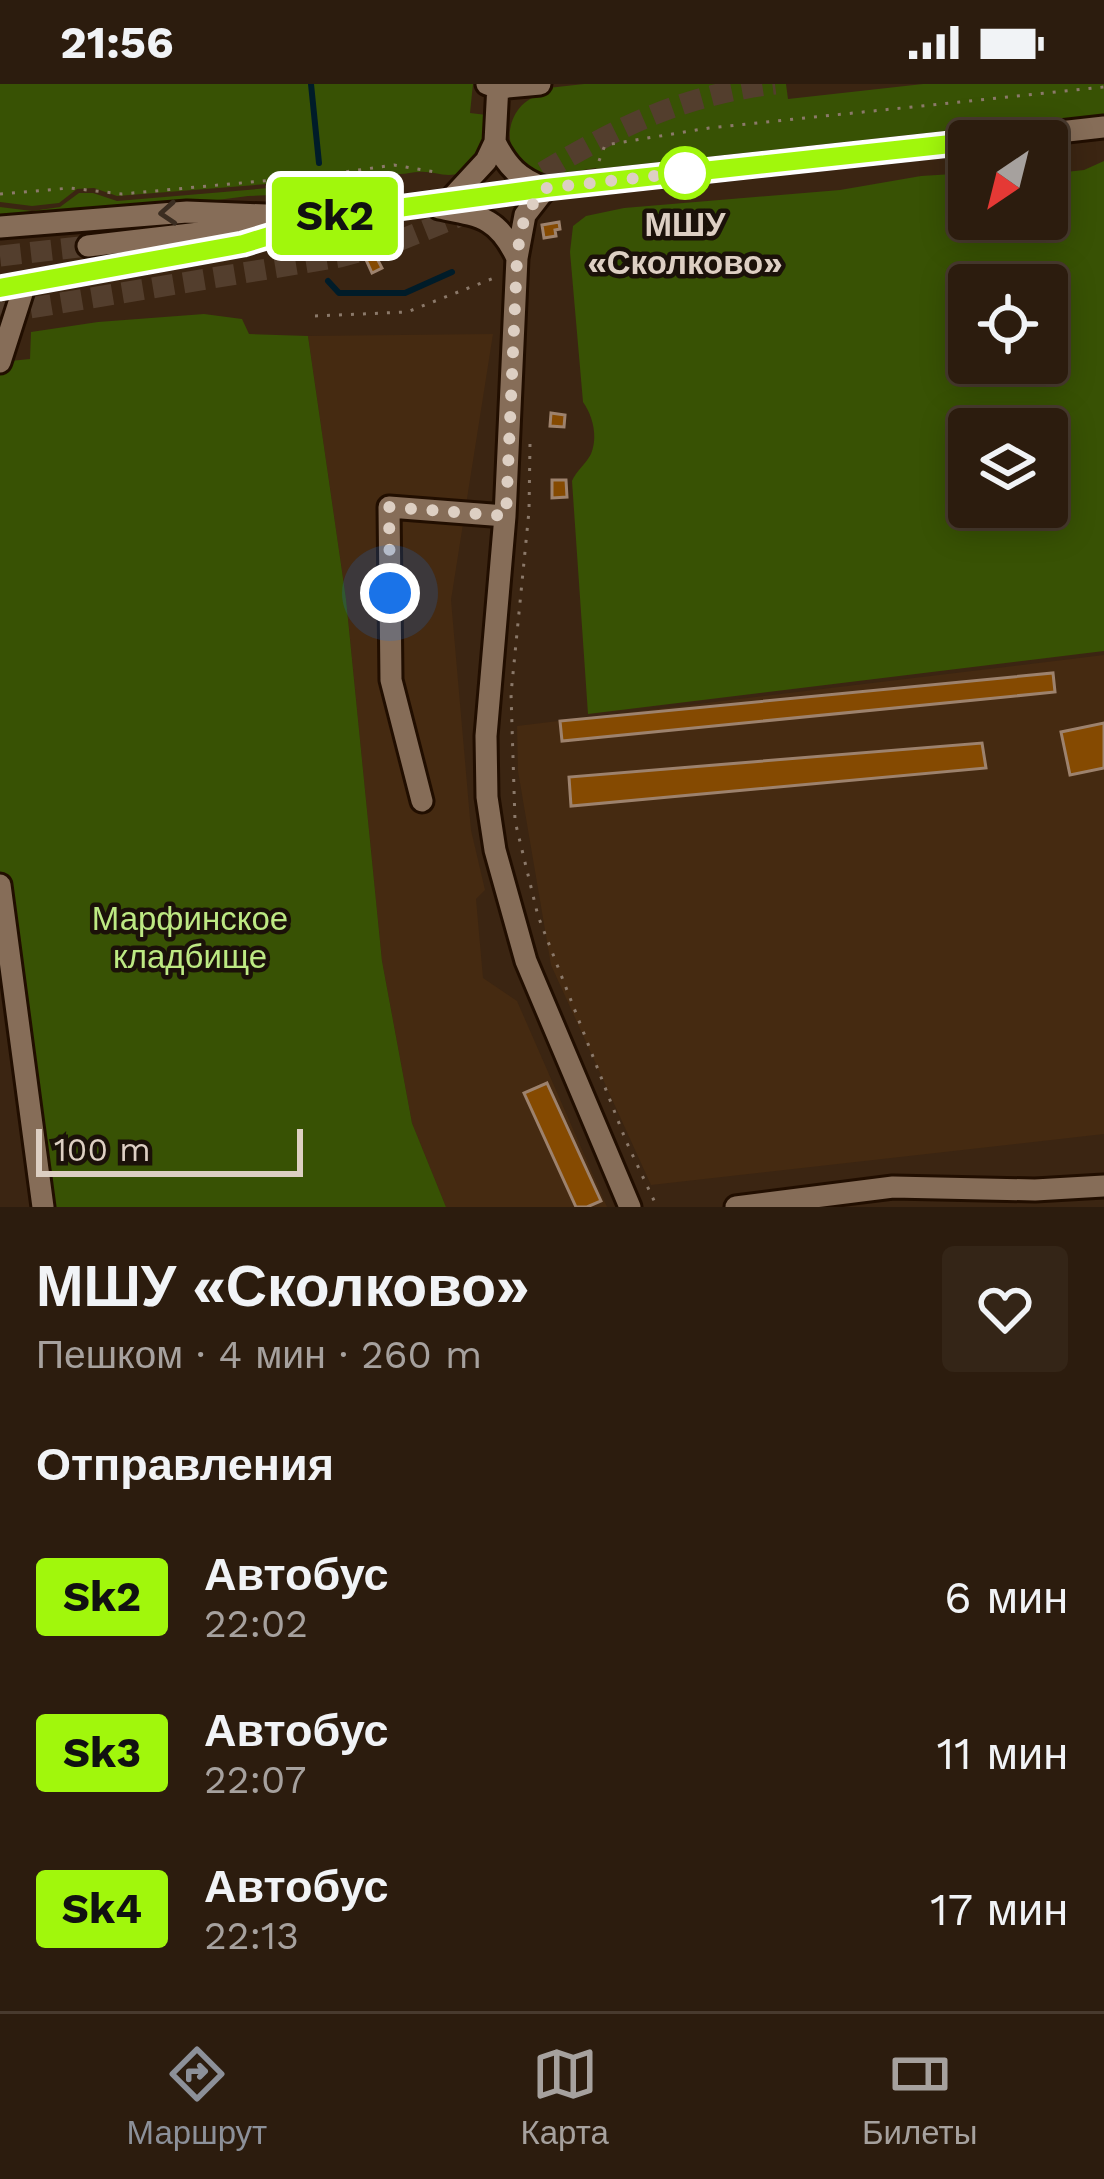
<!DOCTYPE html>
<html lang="ru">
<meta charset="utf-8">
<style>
body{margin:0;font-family:"Work Sans",sans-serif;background:#342517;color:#f1f3f6;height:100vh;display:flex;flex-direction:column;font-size:45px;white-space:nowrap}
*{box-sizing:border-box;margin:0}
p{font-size:39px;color:#a6a19e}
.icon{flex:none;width:66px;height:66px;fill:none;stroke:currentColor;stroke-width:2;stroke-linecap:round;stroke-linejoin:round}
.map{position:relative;height:1123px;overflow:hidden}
.sheet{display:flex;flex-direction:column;background:#2c1c0e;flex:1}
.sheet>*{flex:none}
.badge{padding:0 24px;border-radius:9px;font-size:42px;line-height:78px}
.needle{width:78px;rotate:215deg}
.buttons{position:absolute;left:948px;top:36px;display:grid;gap:24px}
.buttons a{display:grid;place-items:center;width:120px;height:120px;border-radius:12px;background:#2c1c0e;box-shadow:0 6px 30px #0003,0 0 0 3px #483a2e;font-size:60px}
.scale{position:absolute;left:36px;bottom:30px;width:267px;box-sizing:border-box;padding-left:12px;border:6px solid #ddcfc3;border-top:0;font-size:33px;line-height:42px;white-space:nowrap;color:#ddcfc3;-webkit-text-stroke:9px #1b1109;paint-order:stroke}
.you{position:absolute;width:60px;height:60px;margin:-30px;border:9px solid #fff;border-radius:50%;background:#1a73e8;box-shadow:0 0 0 18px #1a73e833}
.map>.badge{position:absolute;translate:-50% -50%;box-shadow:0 0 0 6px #fff}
h2{padding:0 36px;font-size:45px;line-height:108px}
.round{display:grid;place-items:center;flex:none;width:126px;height:126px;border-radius:12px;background:#342517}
.summary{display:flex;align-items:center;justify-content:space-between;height:204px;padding:0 36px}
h1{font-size:57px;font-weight:700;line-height:90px}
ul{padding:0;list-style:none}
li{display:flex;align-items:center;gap:36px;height:156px;padding:0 36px}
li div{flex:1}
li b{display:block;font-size:45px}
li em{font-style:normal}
li .badge{min-width:132px;font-weight:700;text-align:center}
.status{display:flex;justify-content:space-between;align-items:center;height:84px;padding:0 60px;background:#2c1c0e;direction:ltr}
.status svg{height:33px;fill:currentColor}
.dock{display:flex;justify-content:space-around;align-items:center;height:168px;border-top:3px solid #483a2e;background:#2c1c0e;font-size:33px;color:#a6a19e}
.dock a{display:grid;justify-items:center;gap:6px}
.dock .selected{color:#8c9099}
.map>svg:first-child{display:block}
.built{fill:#452a11}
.green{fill:#385204;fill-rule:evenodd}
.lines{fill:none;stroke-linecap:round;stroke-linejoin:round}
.stream{stroke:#001c29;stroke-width:6}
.building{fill:#854a01;stroke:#9d826d;stroke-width:3}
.minor-tunnel{stroke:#533e2d;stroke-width:21;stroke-dasharray:21 10;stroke-linecap:butt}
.minor-casing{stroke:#210e00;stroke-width:27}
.path{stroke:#8b796a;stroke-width:3;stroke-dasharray:3 9;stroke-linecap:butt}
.minor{stroke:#866d58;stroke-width:21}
.oneway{stroke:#3b2d21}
.line-casing{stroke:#fff;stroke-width:27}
.line{stroke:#a1f70c;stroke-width:18}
.walk{stroke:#ddcfc3;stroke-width:12;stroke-dasharray:0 21.6}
.stop-dot{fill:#fff;stroke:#a1f70c;stroke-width:6}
.labels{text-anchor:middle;stroke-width:9;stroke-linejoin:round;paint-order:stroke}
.stop-label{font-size:33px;font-weight:bold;fill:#ddcfc3;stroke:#1b1109}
.park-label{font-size:33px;fill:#bde983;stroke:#1b1109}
</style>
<div class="status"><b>21:56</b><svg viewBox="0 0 49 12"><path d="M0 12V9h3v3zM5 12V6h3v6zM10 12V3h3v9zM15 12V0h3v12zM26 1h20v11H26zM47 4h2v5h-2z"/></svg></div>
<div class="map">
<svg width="1104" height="1123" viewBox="0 0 1104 1123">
<rect width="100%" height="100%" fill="#3b2512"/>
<!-- built -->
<path class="built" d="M493,250l-42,266 20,230 14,60 -9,9 7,79 34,23 90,206h-161l-34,-84 -30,-162 -36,-362 -38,-263z
M1104,571v479l-453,51 -100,-220 -33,-194 -1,-45z"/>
<!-- green -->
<path class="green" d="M0,0h473l-3,29 17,2c-2,24 -6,60 -38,60 -10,0 -20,-4 -30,-3 -6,0 -13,2 -19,2l-106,13v7l-46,2 -61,8 -187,13v-10l32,4 28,-4 19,-14h14l24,8 176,-15 -1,-4 -175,14 -23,-8 -17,1 -18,14 -27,3 -32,-4z
M584,0h202l2,15 135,-15h181v33l-506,57 -2,-6c-18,2 -49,12 -66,2 -32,-18 -24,-66 10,-75l-1,-6z
M1104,77v490l-516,63 -16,-233c4,-10 14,-17 19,-27 7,-17 2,-38 -8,-52l-13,-150 3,-26 13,-10 38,-8 216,-18 81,-14 48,-3v46h78v-45l37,-4zM969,201h78v78h-78zM969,345h78v78h-78z
M204,230l38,5 7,15 59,2 38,263 36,362 30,162 34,84h-390l-56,-251v-594l30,-3 1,-27 67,-10z"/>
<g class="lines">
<!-- stream -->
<path class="stream" d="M311,0l8,79
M328,197l11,12h66l47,-21"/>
</g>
<!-- building -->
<path class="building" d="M559,138l1,7 -5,1 1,6 -12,2 -2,-13z
M372,165l10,19 -10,5 -9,-20z
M551,329l14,2 -1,12 -14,-1z
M552,396h14l1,17 -15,1z
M1053,589l2,19 -493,49 -2,-20z
M1104,639v45l-34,7 -9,-43z
M982,659l4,25 -415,38 -2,-29z
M547,999l54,118 -14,6h-11l-52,-114z"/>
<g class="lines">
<!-- minor-tunnel -->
<path class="minor-tunnel" d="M516,104c90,-54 153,-91 259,-104
M0,172l88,-10
M0,229l340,-56 58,-16 75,-30"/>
<!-- minor casing -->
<g class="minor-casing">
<path id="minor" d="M487,0l11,4 42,-4
M980,57l124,-14
M495,58c12,24 24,37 50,46
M546,104l-21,27 -8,43 -12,258 -19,220 1,61 8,53 31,111 104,246
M449,117l37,-40 9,-19 3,-58
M439,124c41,8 59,9 78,50
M0,143l187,-15 128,5
M88,162l179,-21
M0,204l243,-44 84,-27 219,-29 423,-46
M0,278l25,-78
M422,717l-31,-121 -2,-173 116,9
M0,801l43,322
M736,1123l157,-20 142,3 69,-4"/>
</g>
<!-- path -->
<path class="path" d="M599,77l6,-16 104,-17 395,-41
M0,110l70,-6 52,6 194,-18 78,-11 41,7
M315,232l92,-4 87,-34
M530,360l-1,67 -18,183 4,127 23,95 88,225 31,66"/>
<!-- minor -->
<use href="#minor" class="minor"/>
</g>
<!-- one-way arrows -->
<defs><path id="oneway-chevron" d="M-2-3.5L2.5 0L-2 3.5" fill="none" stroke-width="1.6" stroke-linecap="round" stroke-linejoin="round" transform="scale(3)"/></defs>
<use class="oneway" href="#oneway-chevron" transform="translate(168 129) rotate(176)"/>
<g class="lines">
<!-- line casing -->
<g class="line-casing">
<path id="line" d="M0,204l243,-44 88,-27 215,-29 423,-46"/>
</g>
<!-- line -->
<use href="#line" class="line"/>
<!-- walk -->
<path class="walk" d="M390,509l-1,-86 117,9 11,-258c4,-33 6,-45 29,-70l145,-16 -6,1"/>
</g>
<!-- markers -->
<circle class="stop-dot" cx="685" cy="89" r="24"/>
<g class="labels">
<!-- stop labels -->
<g class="stop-label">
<text x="685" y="152">МШУ<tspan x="685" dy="38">«Сколково»</tspan></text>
</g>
<!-- park labels -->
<g class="park-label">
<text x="190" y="846">Марфинское<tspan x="190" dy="38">кладбище</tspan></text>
</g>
</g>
</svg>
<div class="buttons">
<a><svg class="needle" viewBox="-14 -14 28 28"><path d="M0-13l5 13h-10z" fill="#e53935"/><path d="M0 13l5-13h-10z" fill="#a6a19e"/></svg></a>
<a><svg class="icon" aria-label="locate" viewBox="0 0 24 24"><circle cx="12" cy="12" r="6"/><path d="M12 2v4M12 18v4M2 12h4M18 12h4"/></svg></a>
<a><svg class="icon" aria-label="layers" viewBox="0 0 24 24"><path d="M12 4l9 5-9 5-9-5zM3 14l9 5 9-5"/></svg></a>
</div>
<div class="scale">100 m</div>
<div class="you" style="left:390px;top:509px"></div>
<b class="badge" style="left:335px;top:132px;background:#a1f70c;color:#111">Sk2</b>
</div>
<section class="sheet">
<div class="summary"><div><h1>МШУ «Сколково»</h1><p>Пешком · 4 мин · 260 m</p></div><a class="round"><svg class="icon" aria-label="heart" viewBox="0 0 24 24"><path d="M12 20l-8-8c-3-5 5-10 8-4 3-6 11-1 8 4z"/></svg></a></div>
<h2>Отправления</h2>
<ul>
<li><span class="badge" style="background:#a1f70c;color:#111">Sk2</span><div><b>Автобус</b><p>22:02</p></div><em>6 мин</em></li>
<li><span class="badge" style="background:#a1f70c;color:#111">Sk3</span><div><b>Автобус</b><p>22:07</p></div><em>11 мин</em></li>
<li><span class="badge" style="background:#a1f70c;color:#111">Sk4</span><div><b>Автобус</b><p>22:13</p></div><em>17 мин</em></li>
</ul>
</section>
<nav class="dock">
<a class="selected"><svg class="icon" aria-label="directions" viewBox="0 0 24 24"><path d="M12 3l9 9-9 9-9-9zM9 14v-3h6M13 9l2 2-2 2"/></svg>Маршрут</a>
<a><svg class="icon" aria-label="map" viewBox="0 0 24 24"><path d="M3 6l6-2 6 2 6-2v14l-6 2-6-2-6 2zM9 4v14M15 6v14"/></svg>Карта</a>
<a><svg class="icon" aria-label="tickets" viewBox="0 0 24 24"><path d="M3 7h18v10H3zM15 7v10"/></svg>Билеты</a>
</nav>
